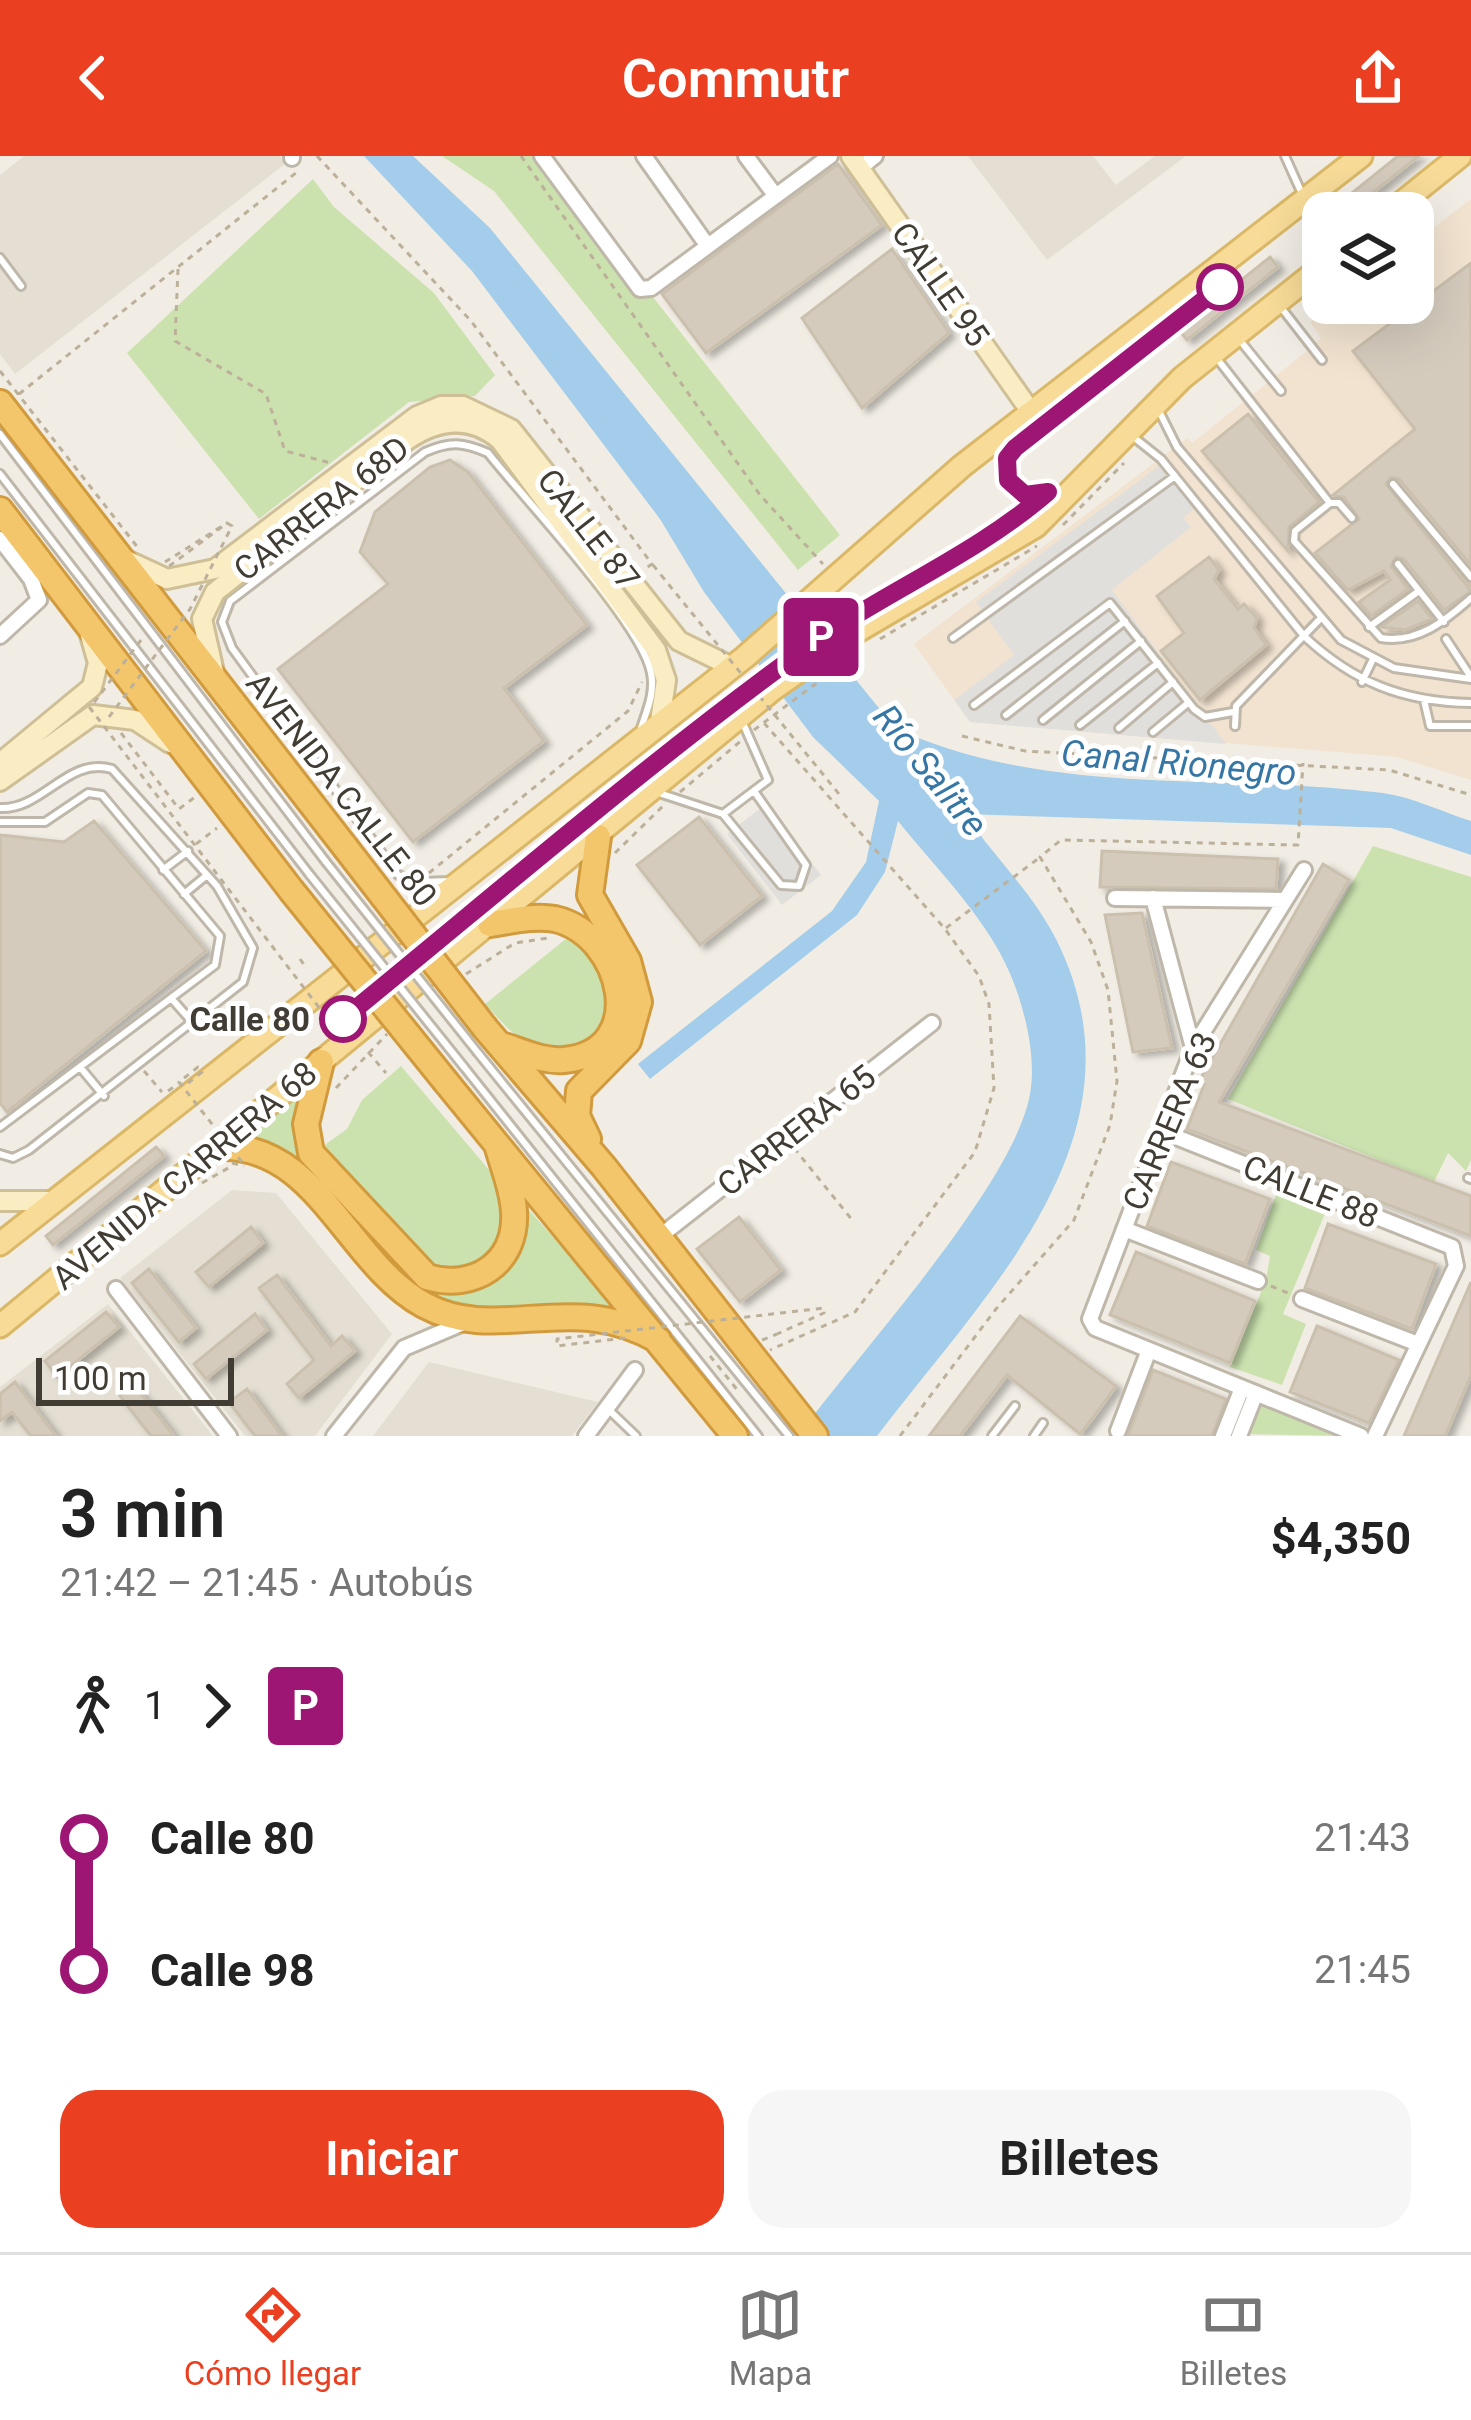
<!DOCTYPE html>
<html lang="es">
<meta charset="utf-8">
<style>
body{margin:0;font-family:Roboto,sans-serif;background:#f6f6f6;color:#222;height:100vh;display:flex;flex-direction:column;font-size:45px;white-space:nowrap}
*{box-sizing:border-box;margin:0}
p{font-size:39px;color:#767676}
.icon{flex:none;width:66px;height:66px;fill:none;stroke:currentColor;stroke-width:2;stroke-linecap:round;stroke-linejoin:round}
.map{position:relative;height:1280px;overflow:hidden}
.drawer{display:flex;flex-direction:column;background:#fff;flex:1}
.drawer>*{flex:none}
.badge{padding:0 24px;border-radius:9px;font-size:42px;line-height:78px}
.controls{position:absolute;left:1302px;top:36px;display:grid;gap:24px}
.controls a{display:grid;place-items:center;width:132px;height:132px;border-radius:24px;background:#fff;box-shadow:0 12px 48px #0002;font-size:60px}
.scale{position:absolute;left:36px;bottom:30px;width:198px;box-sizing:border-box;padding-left:12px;border:6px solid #423d34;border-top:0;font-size:33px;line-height:42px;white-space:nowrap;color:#423d34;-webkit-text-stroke:9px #fff;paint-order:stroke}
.map>.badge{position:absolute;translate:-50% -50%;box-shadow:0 0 0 6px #fff}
.legs{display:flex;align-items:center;gap:18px;height:132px;padding:0 60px;font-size:39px}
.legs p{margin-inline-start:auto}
.headline{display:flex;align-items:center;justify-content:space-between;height:204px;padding:0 60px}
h1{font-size:66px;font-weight:600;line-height:90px}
.button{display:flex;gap:24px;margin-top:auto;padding:24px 60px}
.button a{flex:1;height:138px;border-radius:36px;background:#ea4021;color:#fff;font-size:48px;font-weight:600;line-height:138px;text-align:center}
.button a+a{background:#f6f6f6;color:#222}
ul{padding:0 60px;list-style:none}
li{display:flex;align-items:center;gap:42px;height:132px;font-size:45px}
li i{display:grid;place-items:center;width:18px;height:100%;margin:0 15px;background:currentColor}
li i::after{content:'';width:30px;height:30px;margin:-15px;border:9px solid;border-radius:50%;background:#fff}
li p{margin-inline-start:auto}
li:first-child i{background:linear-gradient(#0000 50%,currentColor 0)}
li:last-child i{background:linear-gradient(currentColor 50%,#0000 0)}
header{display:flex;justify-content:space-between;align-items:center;height:156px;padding:0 60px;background:#ea4021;color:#fff;font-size:54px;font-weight:600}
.menu{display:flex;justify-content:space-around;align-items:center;height:168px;border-top:3px solid #e0e0e0;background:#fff;font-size:33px;color:#767676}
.menu a{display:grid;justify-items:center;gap:6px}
.menu .active{color:#ea4021}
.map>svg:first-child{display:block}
.residential{fill:#e4dfd2}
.commercial{fill:#f2e3d0}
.green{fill:#cbe2af}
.parking{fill:#e1dfdc}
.water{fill:#a3cdea}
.building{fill:#d4cbbd;stroke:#cbc0ae;stroke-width:3;filter:url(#shadow)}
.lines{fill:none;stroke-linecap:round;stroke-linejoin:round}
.lane-casing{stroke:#beb7aa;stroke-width:12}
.street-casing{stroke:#beb7aa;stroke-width:20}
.secondary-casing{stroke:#cebf96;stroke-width:24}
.primary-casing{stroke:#dab868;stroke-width:27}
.highway-casing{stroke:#d19b3d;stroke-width:30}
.path{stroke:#bcb09a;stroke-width:3;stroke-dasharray:6 6;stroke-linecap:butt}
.lane{stroke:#fff;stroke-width:6}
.street{stroke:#fff;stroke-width:14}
.secondary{stroke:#faedc4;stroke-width:18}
.primary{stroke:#f7db97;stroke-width:21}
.highway{stroke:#f3c66c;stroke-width:24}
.lane-bridge-casing{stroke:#beb7aa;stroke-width:12;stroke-linecap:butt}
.highway-bridge-casing{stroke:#d19b3d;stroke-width:30;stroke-linecap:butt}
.path-bridge{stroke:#bcb09a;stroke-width:3;stroke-dasharray:6 6;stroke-linecap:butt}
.lane-bridge{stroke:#fff;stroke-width:6}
.highway-bridge{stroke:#f3c66c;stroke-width:24}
.line-1-casing{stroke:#fff;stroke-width:27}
.line-1{stroke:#9e1673;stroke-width:18}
.stop-1-dot{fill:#fff;stroke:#9e1673;stroke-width:6}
.labels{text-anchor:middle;stroke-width:10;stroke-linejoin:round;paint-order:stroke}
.street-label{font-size:33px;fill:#423d34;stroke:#fff}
.stop-label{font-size:33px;font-weight:bold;fill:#423d34;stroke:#fff;text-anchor:end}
.water-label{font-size:36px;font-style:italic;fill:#3676a5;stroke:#fff}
</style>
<header><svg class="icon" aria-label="back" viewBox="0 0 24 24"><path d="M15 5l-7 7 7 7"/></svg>Commutr<svg class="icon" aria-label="share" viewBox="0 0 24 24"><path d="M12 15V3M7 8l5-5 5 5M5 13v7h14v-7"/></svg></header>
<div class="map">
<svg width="1471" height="1280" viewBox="0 0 1471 1280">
<defs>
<filter id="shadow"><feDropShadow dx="6" dy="4" stdDeviation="3" flood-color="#0004"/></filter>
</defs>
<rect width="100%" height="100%" fill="#f1ede4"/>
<!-- residential -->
<path class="residential" d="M24,0h256l5,8 -270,210 -15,-20v-179z
M968,0h125l23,29 39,-29h31l-139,104z
M232,1034l44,3 116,141 -77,102h-70l-125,-158z
M108,1148l105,132h-213v-49z
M429,1206l169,40 -26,34h-199z"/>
<!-- commercial -->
<path class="commercial" d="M1471,43v581l-74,-23 -427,-35 -56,-78 273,-206 5,5 120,-96 9,-9 -11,-16 24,-19h79v-60z"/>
<!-- green -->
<path class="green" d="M442,0h100l298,379 -42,35 -304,-379z
M313,23l21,28 100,86 61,82 -20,21 -66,6 -150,117 -132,-166z
M1373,690l98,31v283l-5,11 -18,-18 -14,29 -206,-83z
M567,782c36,11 38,37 45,70l-20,34c-59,13 -67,6 -107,-38z
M401,910l100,118 6,17 -6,48 -37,26 -42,-10 -103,-116 28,-20 15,-29z
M309,926l-8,57 150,153c55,0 58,-47 70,-91l96,108c-57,-11 -129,19 -183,-7 -81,-39 -100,-143 -189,-168z
M1277,1036l49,19 -43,103 23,10 -24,61 -52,-18 36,-87 4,-24 -14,-6z
M1258,1246l4,3 84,31 -100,-2z"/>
<!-- parking -->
<path class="parking" d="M1159,310l35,43 -11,9 8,9 -79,63 114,154 -256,-22 -16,-22 60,-45 -38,-53z
M766,648l55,71 -39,30 -55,-71z"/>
<!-- water -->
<path class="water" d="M364,0h49l77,72 405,500c156,71 323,44 488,65 29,4 60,19 88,28v34l-80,-27 -426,-14c29,43 67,78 91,125 98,195 -69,352 -179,497h-79c59,-81 216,-251 232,-342 6,-34 -3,-75 -15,-108 -22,-62 -77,-115 -117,-165l-13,51 -28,43 -207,164 -12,-15 194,-153 34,-49 13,-61 -66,-64 -109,-145 -44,-73 -188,-248z"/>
<!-- building -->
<path class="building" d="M1398,0h21l-72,57h-20z
M838,8l44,61 -176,128 -44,-59z
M892,93l57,84 -87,75 -60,-90z
M1270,101l8,10 -91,73 -8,-10z
M1471,107v302l-72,-86 -8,-2 -5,7 85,107 -27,19 -40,-51 -8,-2 -5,9 17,23 -37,27 -12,-14 31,-22 -6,-9 -36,19 -33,-37 44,-34 -15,-22 -11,-2 82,-66 -62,-78z
M1248,258l71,88 -30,25 -1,24 -86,-100z
M450,304l18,12 119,153 -83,63 40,53 -131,101 -135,-173 110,-85 -28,-32 15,-40 55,-45z
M1209,401l10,13 -5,9 24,30 6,-5 13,14 -3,10 12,17 -66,55 -39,-49 23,-18 -27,-37z
M1418,445l14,18 -27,11 -24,-3z
M699,661l63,79 -62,49 -63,-80z
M94,665l112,130 -199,161 -7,-9v-268l64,7z
M1102,695l176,8 -2,30 -176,-2z
M1323,708l26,16 -130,222 252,94v40l-284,-107 17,-44 -6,-2z
M1142,757l30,135 -39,4 -28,-137z
M156,991l8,9 -111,89 -7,-9z
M1171,1006l99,37 -25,65 -98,-38z
M739,1061l42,53 -41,32 -43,-53z
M1328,1068l108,40 -24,65 -107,-41z
M251,1071l12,16 -54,44 -13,-15z
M1136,1096l119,49 -25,62 -120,-48z
M149,1113l47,59 -17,14 -47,-59z
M277,1119l54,71 11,-10 13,15 -56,47 -12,-14 27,-24 -55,-72z
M1471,1126v93l-26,61h-41z
M106,1156l13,15 -62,50 -12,-16z
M255,1158l12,16 -61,49 -12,-15z
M1020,1160l96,70 -24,33 -12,15 -73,-59 -47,61h-31z
M1317,1170l82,34 -30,63 -79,-31z
M1153,1214l73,29 -14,37h-84z
M15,1226l41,54h-25l-19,-24 -12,9v-27z
M134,1229l40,51h-23l-31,-40z
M247,1233l35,47h-27l-26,-34z"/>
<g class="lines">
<!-- lane casing -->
<g class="lane-casing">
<path id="lane" d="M1285,0l18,40
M0,102l21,28
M1280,150l42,54
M1238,182l43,53
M1215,200l114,146
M1158,253l19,38 164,193 53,28 77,11
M0,278l326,428
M1131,279l30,24 143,177c49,46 99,66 167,67
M0,318l310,401
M1393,328l78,93
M1352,362l-13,-15h-9l-35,28 -1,10 87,97c36,6 64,-17 90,-40
M1398,408l46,58
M1369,471l50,-36
M953,482l222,-162
M1446,483l25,38
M1362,526l10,-21
M1424,544l6,26h41
M974,549l136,-102 84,106 11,8 28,-5
M1006,559l119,-94
M1043,564l98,-79
M1080,569l78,-62
M1235,570l1,-20 83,-86
M1119,572l54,-46
M1153,576l35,-29
M656,636l67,22 45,-34 -26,-59
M0,652c43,2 68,-52 112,-39l105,117 36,62 -10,34 -214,168 -16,8 -13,-4
M723,658l58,71 18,1 7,-21 -52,-74
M0,666h45l43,-29 14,2 118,141 -5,29 -215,162
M163,714l25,-19
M452,725l-33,1 -21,-7 -166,-227 -10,-26 8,-21 195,-149c25,-11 38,-10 63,1 36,46 154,170 163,220 4,19 -4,37 -10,55
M184,738l23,-19
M171,842l23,26
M478,897l311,383
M80,911l24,29
M464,911l294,369
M1468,1022l3,1
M609,1254l27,26
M992,1280l23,-30
M1034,1280l9,-13"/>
</g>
<!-- street casing -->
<g class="street-casing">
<path id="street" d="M292,0v2
M542,0l98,133 11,-1 179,-132
M644,0l63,89
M746,0l29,39
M860,12l15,-12
M0,383l31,40 8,21 -39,36
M1304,714l-111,178 -103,271 5,9 266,108
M1115,742l170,2
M1153,742l40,150
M1161,975l291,116 4,19 -81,170
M1124,1073l134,52
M659,1081l273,-214
M116,1133l113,147
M1302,1143l116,45
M1118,1275l31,-81
M334,1280l70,-88 59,-25
M586,1280l49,-66
M1223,1280l19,-48
M1239,1280l17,-43"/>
</g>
<!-- secondary casing -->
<g class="secondary-casing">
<path id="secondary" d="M851,0l180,256
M126,404l41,19 48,-10 202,-153 24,-10h22l48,23 168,212 53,26
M214,516l-12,-53 13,-27 192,-152c31,-21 64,-25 93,0l156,210 10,30 -6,42
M0,607l92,-76 6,-24 -8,-28
M0,625l93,-66 42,5 35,23
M0,1045h56"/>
</g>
<!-- primary casing -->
<g class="primary-casing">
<path id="primary" d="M1389,57l71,-57
M0,1088l745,-587 217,-191 399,-310
M0,1170l772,-636 77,-54 187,-110 146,-148 141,-112"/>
</g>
<!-- highway casing -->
<g class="highway-casing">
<path id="highway" d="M0,247l345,444
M0,354l291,380
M490,768c21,-3 44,-9 65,-5 69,16 96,133 9,141 -21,2 -43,-9 -63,-15
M485,872l119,139 211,269
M321,906l-15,62 5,29 116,124c46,14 90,-13 87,-65 -1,-22 -10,-43 -16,-64
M446,926l289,354
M588,983l-11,-23 2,-25 49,-50 11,-39 -11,-41 -38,-66 8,-58
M220,991c98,-3 127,116 204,158 74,40 147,-16 234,35"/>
</g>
<!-- path -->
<path class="path" d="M317,0l154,165 181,243 -7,5
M521,0l239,339 63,69
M178,113l-3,72 91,53 19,57 46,12
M0,215l139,178
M19,238l278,-222
M1063,369l61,-62
M165,406l62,-39
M653,409l8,10
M880,483l157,-93
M764,567l181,206 34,47 10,28 5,84 -19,64 -120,160 -85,38
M754,574l88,-66
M121,577l58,76 16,-12
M962,580l63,15 364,19 82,25
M680,636l62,-52
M196,688l21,-16
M615,697l49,-48
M429,717l199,-162 14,-29
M946,772l93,-70
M300,803l5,7
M466,818l49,-31 33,-5
M368,896l18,21
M144,915l18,21
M336,932l51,-54
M794,992l59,73
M202,1027l28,-16
M1271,1130l19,8
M762,1184l15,-6
M710,1200l29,36
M900,1280l96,-127 78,-89 36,-95 7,-44 -9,-91 -17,-48 -51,-85 21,-17 237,5 5,-82"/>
<!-- lane -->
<use href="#lane" class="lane"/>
<!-- street -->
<use href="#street" class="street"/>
<!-- secondary -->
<use href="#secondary" class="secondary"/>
<!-- primary -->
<use href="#primary" class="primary"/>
<!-- highway -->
<use href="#highway" class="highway"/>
<!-- lane-bridge casing -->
<g class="lane-bridge-casing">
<path id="lane-bridge" d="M326,706l152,191
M310,719l154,192"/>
</g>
<!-- highway-bridge casing -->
<g class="highway-bridge-casing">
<path id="highway-bridge" d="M345,691l140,181
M291,734l155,192"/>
</g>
<!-- path-bridge -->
<path class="path-bridge" d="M661,419l178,219
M141,484l-51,68 237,310
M109,561l81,-108 42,-83 -5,-3 -59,44
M188,927l14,-11 -4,-5 -19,15 66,84
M168,935l10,-7
M232,1007l12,3
M625,1182l-68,8v-7l267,-31v5l-47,21"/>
<!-- lane-bridge -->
<use href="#lane-bridge" class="lane-bridge"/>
<!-- highway-bridge -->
<use href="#highway-bridge" class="highway-bridge"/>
</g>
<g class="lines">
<!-- line-1 casing -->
<g class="line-1-casing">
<path id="line-1" d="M343,863c152,-124 301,-253 459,-368 79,-58 171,-94 246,-159l-23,3 -17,-15 -1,-22 8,-10 205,-161"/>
</g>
<!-- line-1 -->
<use href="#line-1" class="line-1"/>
</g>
<!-- markers -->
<g class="stop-1-dot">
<circle cx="1220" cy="131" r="21"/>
<circle cx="343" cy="863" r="21"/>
</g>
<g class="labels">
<!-- street labels -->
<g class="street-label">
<text transform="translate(941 128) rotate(55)" y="12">CALLE 95</text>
<text transform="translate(321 352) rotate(-38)" y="12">CARRERA 68D</text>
<text transform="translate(589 373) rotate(52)" y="12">CALLE 87</text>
<text transform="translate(342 633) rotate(52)" y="12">AVENIDA CALLE 80</text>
<text transform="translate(1169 965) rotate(-67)" y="12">CARRERA 63</text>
<text transform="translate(796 974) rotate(-38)" y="12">CARRERA 65</text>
<text transform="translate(184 1019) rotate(-40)" y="12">AVENIDA CARRERA 68</text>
<text transform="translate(1311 1035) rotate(22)" y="12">CALLE 88</text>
</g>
<!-- stop labels -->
<g class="stop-label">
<text x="310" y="875">Calle 80</text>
</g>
<!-- water labels -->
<g class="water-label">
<text transform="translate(1179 606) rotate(5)" y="13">Canal Rionegro</text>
<text transform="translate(931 614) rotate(51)" y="13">Río Salitre</text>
</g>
</g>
</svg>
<div class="controls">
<a><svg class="icon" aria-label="layers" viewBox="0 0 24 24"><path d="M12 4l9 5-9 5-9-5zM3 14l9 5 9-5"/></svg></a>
</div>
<div class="scale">100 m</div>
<b class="badge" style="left:821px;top:481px;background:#9e1673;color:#fff">P</b>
</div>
<section class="drawer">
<div class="headline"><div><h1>3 min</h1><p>21:42 – 21:45 · Autobús</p></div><b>$4,350</b></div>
<div class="legs"><svg class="icon" aria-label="walk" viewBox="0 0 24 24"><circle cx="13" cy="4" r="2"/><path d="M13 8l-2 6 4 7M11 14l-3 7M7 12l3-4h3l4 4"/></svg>1<svg class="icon" aria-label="forward" viewBox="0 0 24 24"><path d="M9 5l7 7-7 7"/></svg><b class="badge" style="background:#9e1673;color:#fff">P</b></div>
<ul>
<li><i style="color:#9e1673"></i><b>Calle 80</b><p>21:43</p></li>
<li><i style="color:#9e1673"></i><b>Calle 98</b><p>21:45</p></li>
</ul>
<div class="button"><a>Iniciar</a><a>Billetes</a></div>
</section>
<nav class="menu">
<a class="active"><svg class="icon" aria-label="directions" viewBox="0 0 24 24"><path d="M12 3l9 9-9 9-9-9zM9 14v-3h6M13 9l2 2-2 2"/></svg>Cómo llegar</a>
<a><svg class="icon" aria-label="map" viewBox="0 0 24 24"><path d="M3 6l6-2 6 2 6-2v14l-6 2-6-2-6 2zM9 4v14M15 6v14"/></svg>Mapa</a>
<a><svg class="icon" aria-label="tickets" viewBox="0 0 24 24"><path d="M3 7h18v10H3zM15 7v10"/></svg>Billetes</a>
</nav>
